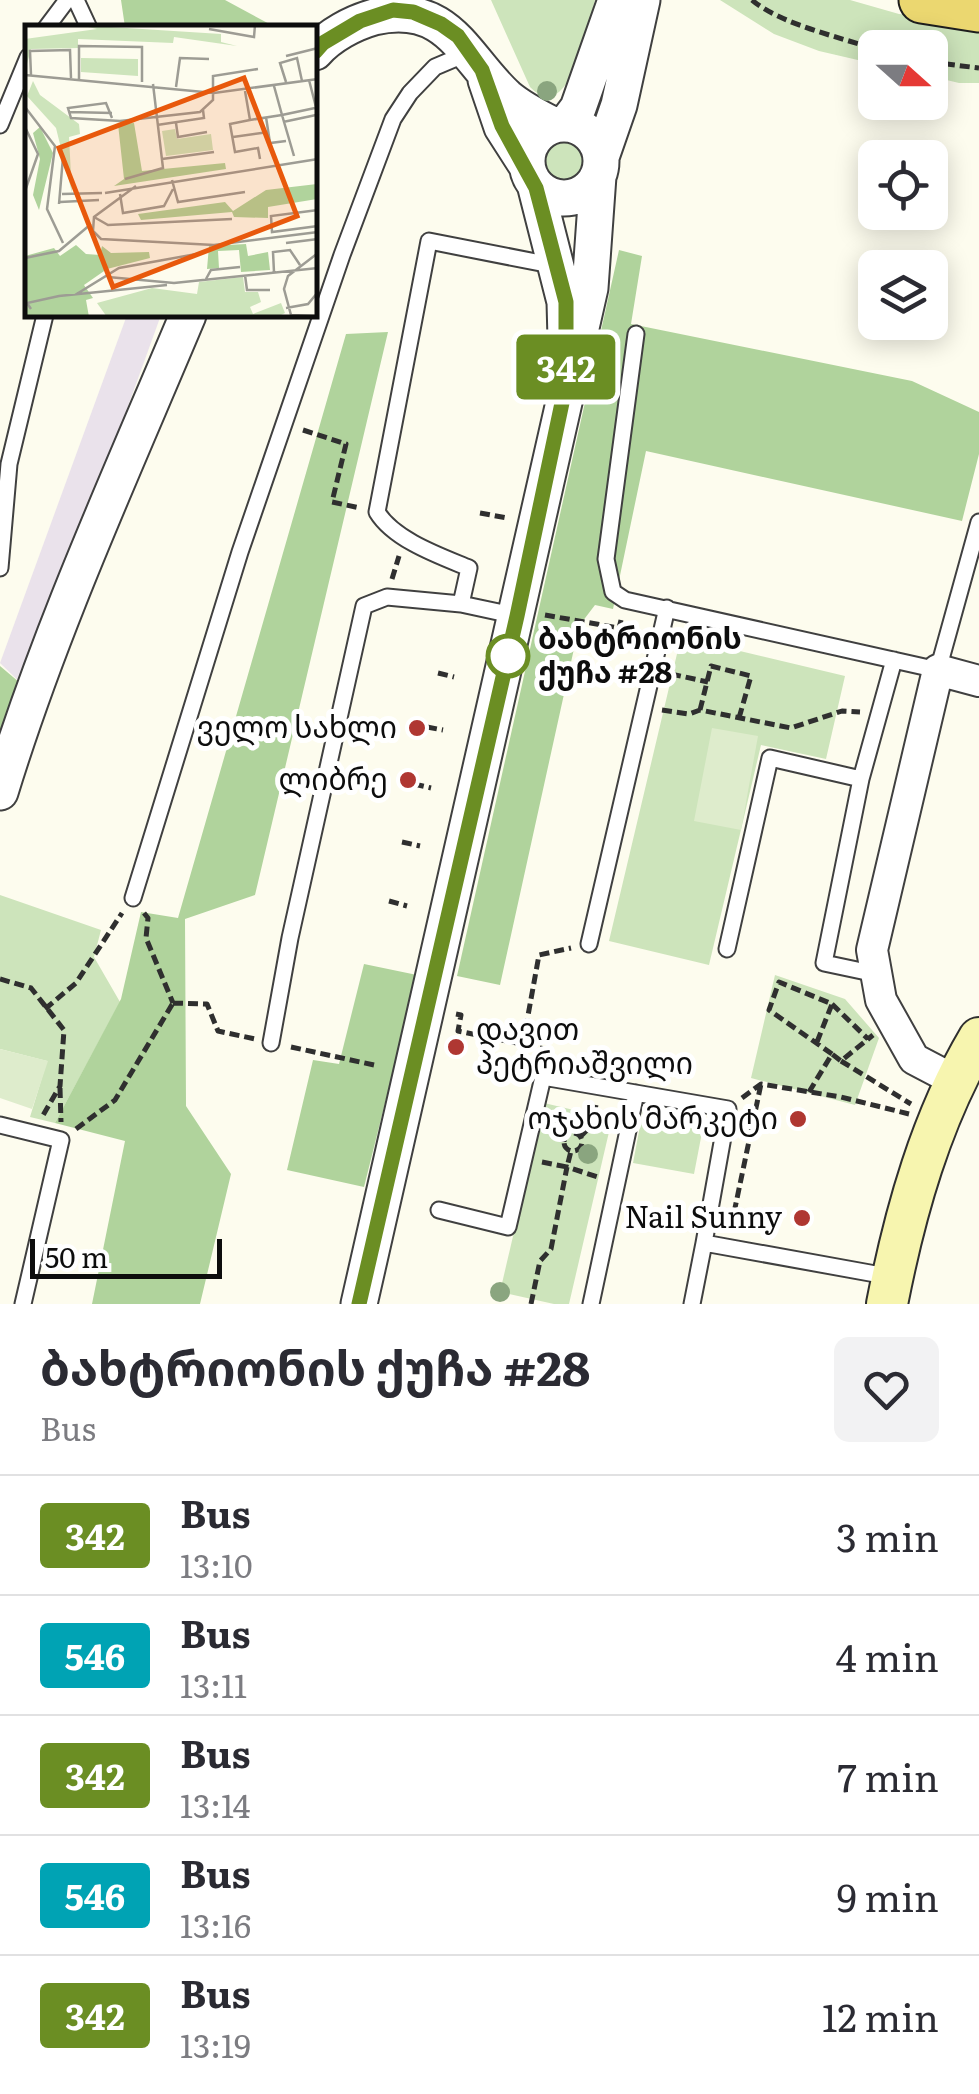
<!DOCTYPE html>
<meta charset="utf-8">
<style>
body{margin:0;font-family:Literata,"Noto Sans Georgian",serif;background:#f2f2f3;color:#2b2b33;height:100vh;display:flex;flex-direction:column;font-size:38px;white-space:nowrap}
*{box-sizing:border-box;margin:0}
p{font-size:32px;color:#7c7c81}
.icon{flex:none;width:55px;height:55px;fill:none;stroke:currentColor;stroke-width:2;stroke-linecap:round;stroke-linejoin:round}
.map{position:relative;height:1304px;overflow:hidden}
.drawer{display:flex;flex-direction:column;background:#fff;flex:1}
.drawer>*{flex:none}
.badge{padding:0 20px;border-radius:8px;font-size:35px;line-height:65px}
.needle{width:65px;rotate:111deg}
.controls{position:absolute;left:858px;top:30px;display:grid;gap:20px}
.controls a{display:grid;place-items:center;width:90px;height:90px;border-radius:15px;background:#fff;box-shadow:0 5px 25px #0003;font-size:50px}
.scale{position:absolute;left:30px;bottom:25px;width:192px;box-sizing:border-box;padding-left:10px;border:5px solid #0d0d0d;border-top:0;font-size:28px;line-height:35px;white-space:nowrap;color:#0d0d0d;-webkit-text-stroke:8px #fff;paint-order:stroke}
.map>.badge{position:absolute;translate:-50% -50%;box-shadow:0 0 0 5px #fff}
.round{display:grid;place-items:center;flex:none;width:105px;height:105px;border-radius:15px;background:#f2f2f3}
.summary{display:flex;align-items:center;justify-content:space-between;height:170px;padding:0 40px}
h1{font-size:48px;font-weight:700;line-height:75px}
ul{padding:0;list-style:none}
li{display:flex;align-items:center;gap:30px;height:120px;padding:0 40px;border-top:2px solid #e1e1e2}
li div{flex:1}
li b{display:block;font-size:38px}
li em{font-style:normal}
li .badge{min-width:110px;font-weight:700;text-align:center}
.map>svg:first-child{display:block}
.industrial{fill:#eae2eb}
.green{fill:#cde4bb}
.forest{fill:#b0d39c}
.pitch{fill:#deeccc}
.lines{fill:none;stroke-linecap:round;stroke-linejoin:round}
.service-casing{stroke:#404040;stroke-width:19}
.minor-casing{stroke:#404040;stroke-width:34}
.tertiary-casing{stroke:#404040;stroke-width:39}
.secondary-casing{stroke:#2f2f2f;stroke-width:44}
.primary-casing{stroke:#1e1e1e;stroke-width:49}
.path{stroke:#2f2f2f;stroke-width:5;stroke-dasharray:10 5;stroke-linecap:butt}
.service{stroke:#fff;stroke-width:15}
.minor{stroke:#fff;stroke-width:30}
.tertiary{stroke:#fff;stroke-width:35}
.secondary{stroke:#f7f5af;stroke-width:40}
.primary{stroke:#ebd770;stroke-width:45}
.tree{fill:#8aa57f}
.line-casing{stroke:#fff;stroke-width:22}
.line{stroke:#6b8e23;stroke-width:15}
.stop-dot{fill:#fff;stroke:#6b8e23;stroke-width:5}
.poi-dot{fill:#af3732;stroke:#fff;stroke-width:4}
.labels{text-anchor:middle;stroke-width:10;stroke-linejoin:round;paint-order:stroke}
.stop-label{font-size:30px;font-weight:bold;fill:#0d0d0d;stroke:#fff;text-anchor:start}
.poi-label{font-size:30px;fill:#0d0d0d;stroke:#fff;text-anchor:end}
.inset-road{fill:none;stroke:#9d9c94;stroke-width:2.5}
.view{fill:#e8590c;fill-opacity:0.15;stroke:#e8590c;stroke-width:5}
.inset-edge{fill:none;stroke:#0d0d0d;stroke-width:5}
</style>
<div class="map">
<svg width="979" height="1304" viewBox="0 0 979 1304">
<rect width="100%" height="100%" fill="#fdfcee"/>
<!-- industrial -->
<path class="industrial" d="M127,315h34l-135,373 -26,-25z"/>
<!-- green -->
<path class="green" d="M491,0h104c-7,24 -25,128 -65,87z
M720,0h130l49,14 80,9v60h-20l-29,-7v-28h-55v16l-56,-13 -45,-17z
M541 162a23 23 0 1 1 46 0a23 23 0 1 1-46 0Z
M681,637l164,39 -19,83 -65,-14 -52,220 -100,-24z
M0,895l101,35 -7,27 26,45 -65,121 -25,-6 17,-56 -47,-12z
M775,975l70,24 34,39 -24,67 -104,-27z
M544,1103l68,16 -43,185h-15l-54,-12z
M643,1110l61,12 -10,52 -61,-11z"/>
<!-- forest -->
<path class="forest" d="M121,0h104l50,27h-150z
M619,250l23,6 -11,68 281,57 67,31v42l-17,67 -316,-70 -33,158 -18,-4 -16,21 -79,359 -43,-9z
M388,332l-133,563 -70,24 1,187 45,68 -31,130h-108l33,-163 -70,-18 66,-124 20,-87 37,6 168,-584z
M0,666l26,22 -26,77z
M364,964l53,11 -53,212 -77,-17 26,-110 26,4z"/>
<!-- pitch -->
<path class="pitch" d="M712,728l46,8 -17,94 -47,-9z
M0,1049l48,12 -16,48 -32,-11z"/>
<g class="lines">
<!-- service casing -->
<g class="service-casing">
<path id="service" d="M76,0l13,28
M46,28l21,-28
M0,125l28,-68
M636,334l-30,225 7,33 12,8 313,70 41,-148
M0,568l9,-104 36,-149
M461,604l8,-36c-29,-12 -75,-28 -92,-56l52,-271 127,25
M133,898l107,-346 102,-297 51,-136 17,-26 25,-26 33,-14
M589,944l78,-336
M727,949l43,-191 91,21
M876,974l-52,-11 37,-184 33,-119
M271,1043l19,-105 74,-332 23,-9 74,7 56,12
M0,1125l61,15 -38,164
M439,1210l69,17 35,-150 185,32 -24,134 188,34
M591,1304l45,-211
M692,1304l12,-61"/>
</g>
<!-- minor casing -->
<g class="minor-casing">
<path id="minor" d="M954,1080l-40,-21 -33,-59 -9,-50 66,-280 41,11"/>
</g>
<!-- tertiary casing -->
<g class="tertiary-casing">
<path id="tertiary" d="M315,52c15,-17 38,-29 59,-35 75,-17 90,41 133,80 14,12 30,20 46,28
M486,80l16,47 25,39
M527 161a37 37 0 1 1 74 0a37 37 0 1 1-74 0Z
M566,124l12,-16 38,-108
M601,157l18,-52 23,-105
M536,188l29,114 1,37
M0,792c50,-163 122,-320 188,-477
M359,1304l231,-1016 8,-112"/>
</g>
<!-- secondary casing -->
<g class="secondary-casing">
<path id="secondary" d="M887,1304c18,-92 44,-185 92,-266"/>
</g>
<!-- primary casing -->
<g class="primary-casing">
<path id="primary" d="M922,0l57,9"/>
</g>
<!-- path -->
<path class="path" d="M752,0c28,24 87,37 123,49
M930,62l49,6
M303,430l43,14 -14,58 28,6
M480,513l27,5
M392,579l7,-23
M545,615l74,13 2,-8
M438,673l16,4
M671,674l37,8
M662,710l27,4 11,-4 91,18 51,-17 18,1
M700,710l11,-44 40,10 -12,42
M427,727l16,3
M414,784l17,4
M402,842l18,4
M389,901l18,5
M144,913l4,5 -2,20 27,65
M0,979l31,9 33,42 -4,56 -18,31
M173,1003l34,1 11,27 37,8
M832,1004l36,35
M45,1009l31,-26 46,-70
M456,1014l5,1 -3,16 87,18 -1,10
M817,1042l15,-38 -53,-22 -10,28 63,44
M523,1043l16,-88 32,-7
M291,1047l83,18
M841,1061l70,43
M60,1088l1,34
M809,1092l23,-38 9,7 32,-26
M742,1098l19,-14 80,13 68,17
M76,1129l39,-29 58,-97
M564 1142a9 9 0 1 1 18 0a9 9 0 1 1-18 0Z
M580,1137l11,-11 5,-21
M542,1162l25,5 4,-16
M731,1227l30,-143
M531,1304l9,-43 11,-12 16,-82 34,11"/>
<!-- service -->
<use href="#service" class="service"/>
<!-- minor -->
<use href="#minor" class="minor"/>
<!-- tertiary -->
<use href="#tertiary" class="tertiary"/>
<!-- secondary -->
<use href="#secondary" class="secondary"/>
<!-- primary -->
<use href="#primary" class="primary"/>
</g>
<!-- trees -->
<g class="tree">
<circle cx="547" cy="91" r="10"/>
<circle cx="558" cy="1127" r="10"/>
<circle cx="588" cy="1154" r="10"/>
<circle cx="500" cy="1292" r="10"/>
</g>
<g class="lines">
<!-- line casing -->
<g class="line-casing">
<path id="line" d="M315,52l8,-9 37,-22 33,-11 20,2 28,12 17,12 24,34 20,56 34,62 30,114v82l-49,232 -158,688"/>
</g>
<!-- line -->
<use href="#line" class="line"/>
</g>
<!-- markers -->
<circle class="stop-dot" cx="508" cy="656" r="20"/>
<g class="poi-dot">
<circle cx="417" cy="728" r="10"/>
<circle cx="408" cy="780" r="10"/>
<circle cx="456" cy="1047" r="10"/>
<circle cx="798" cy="1119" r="10"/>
<circle cx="802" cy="1218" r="10"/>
</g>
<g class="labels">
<!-- stop labels -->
<g class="stop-label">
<text x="538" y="649">ბახტრიონის<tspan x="538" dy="34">ქუჩა #28</tspan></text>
</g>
<!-- poi labels -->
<g class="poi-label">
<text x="397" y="738">ველო სახლი</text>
<text x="388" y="790">ლიბრე</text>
<text x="476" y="1040" text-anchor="start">დავით<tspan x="476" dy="34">პეტრიაშვილი</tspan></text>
<text x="778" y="1129">ოჯახის მარკეტი</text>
<text x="782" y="1228">Nail Sunny</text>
</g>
</g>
<!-- overview -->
<g transform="translate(25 25)">
<rect width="292" height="292" fill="#fdfcee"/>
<path d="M54,0l142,9v8l16,4 -63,-9 -1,6 -95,-4v9l-47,1 -6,22v-32l72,-10zM56,33l57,1v17l-57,-4zM8,56l7,14 39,29 1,10 -11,3 3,56 -16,-65 -29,-32zM150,104l2,10 34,-5 2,16 -47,6 -4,-25zM218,252l2,15h13l3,10 -11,5 3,7 28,-11 4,10 -8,4h-170l-10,-14 55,-15 45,6 2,-12z" fill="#cde4bb"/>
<path d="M109,98l8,48 83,-8 1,6 -112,17 10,-7 -6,-55zM15,102l13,26 -14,57 -6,-15 7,-36 -7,-26zM292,159v15l-49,8v11l-34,-1 -2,-5 -91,8 -3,-6 87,-12 8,9 33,-21zM221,219l2,12 20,-4 2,18 -29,2 -2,-22 -21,1 1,17 -12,1 2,-23zM51,220l10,9 14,1 2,-9 9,7 38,-1 1,6 -43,11 -23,16 9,13 -7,2 3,17h-64v-61l29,-8 6,8z" fill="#b0d39c"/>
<path class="inset-road" d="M184,4l45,8 1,-12M261,31l32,-8M0,50l189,18 104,-14M6,50l-1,-24 40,-1 1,28M54,54v-33l63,1v35M284,55l9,35M261,57l-6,-19 17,-5 5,23M151,62l4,-29 29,1M220,66l5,29 -20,4 5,28 23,-4 2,11M0,82l30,39 -8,63 16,34M44,87l43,1M241,92l4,26 16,-2M87,93l-6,-15 -38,5 3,10 49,3 80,-9 13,-12v-24l45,-7M225,95l32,-5 -8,-29M258,97l33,-7M151,98l2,14 29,-5M132,100l47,-7 -1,-8M0,102l13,27 -13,37M208,112l36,-5M269,131l-12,-41 33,-7M137,134l52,-7M100,154l38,-11 -10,-84M147,155l6,22 67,-10M111,161l-42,31 -1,14 8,8 113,6 104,-13M80,168l213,-34M37,169l40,-1M95,169l3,19 41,-7 9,-17M35,177l39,-2M34,179l4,-47M293,185l-47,6 1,16 46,-6M69,192l14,8 124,-6M261,218l32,-4M293,228l-30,23 -4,13 7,26 27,1M0,233l34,-7 32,-27M249,247l-1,-20 17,-2 10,15M220,250l2,15h23M83,252l66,6 144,-15M181,254l5,-9 29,-3M50,270l44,-27 83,-15M261,283l22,-4 10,-12M6,284l-4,-6 32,-7 108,-11"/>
<path class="view" d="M219,53l53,138 -184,71 -54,-139z"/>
<rect width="292" height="292" class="inset-edge"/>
</g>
</svg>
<div class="controls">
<a><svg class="needle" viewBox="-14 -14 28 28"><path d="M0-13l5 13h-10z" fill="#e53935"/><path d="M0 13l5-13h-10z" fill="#7c7c81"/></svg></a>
<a><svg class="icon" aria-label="locate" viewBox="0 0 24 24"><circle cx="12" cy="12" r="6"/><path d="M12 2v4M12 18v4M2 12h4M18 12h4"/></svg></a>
<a><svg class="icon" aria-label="layers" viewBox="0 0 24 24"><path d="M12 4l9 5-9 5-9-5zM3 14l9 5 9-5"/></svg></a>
</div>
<div class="scale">50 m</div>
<b class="badge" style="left:566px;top:367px;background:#6b8e23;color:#fff">342</b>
</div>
<section class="drawer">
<div class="summary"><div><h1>ბახტრიონის ქუჩა #28</h1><p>Bus</p></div><a class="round"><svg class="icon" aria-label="heart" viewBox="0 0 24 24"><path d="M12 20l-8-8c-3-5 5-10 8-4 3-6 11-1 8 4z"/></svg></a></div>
<ul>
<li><span class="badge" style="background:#6b8e23;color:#fff">342</span><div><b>Bus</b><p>13:10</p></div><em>3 min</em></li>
<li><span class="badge" style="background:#00a3b4;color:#fff">546</span><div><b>Bus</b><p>13:11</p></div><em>4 min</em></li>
<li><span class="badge" style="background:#6b8e23;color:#fff">342</span><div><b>Bus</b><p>13:14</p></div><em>7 min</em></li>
<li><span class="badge" style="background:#00a3b4;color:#fff">546</span><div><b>Bus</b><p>13:16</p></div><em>9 min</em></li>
<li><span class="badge" style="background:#6b8e23;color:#fff">342</span><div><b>Bus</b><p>13:19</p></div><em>12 min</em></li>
</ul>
</section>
